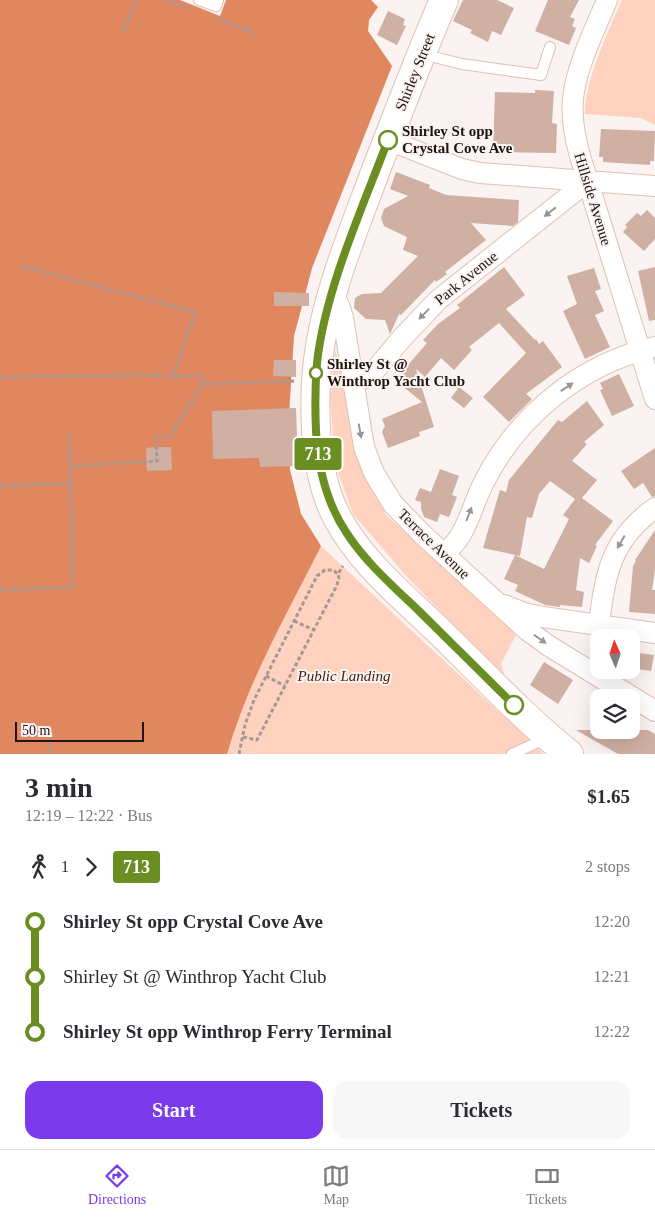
<!DOCTYPE html>
<meta charset="utf-8">
<style>
body{margin:0;font-family:Georgia,serif;background:#f7f7f7;color:#2b2b33;height:100vh;display:flex;flex-direction:column;font-size:19px;white-space:nowrap}
*{box-sizing:border-box;margin:0}
p{font-size:16px;color:#7c7c81}
.icon{flex:none;width:28px;height:28px;fill:none;stroke:currentColor;stroke-width:2;stroke-linecap:round;stroke-linejoin:round}
.map{position:relative;height:754px;overflow:hidden}
.side{display:flex;flex-direction:column;background:#fff;flex:1}
.side>*{flex:none}
.badge{padding:0 10px;border-radius:4px;font-size:18px;line-height:32px}
.needle{width:32px;rotate:357deg}
.tools{position:absolute;left:590px;top:629px;display:grid;gap:10px}
.tools a{display:grid;place-items:center;width:50px;height:50px;border-radius:10px;background:#fff;box-shadow:0 5px 20px #0002;font-size:25px}
.scale{position:absolute;left:15px;bottom:12px;width:129px;box-sizing:border-box;padding-left:5px;border:2px solid #1f140f;border-top:0;font-size:14px;line-height:18px;white-space:nowrap;color:#1f140f;-webkit-text-stroke:4px #faf3f1;paint-order:stroke}
.map>.badge{position:absolute;translate:-50% -50%;box-shadow:0 0 0 2px #fff}
.legs{display:flex;align-items:center;gap:8px;height:55px;padding:0 25px;font-size:16px}
.legs p{margin-inline-start:auto}
.summary{display:flex;align-items:center;justify-content:space-between;height:85px;padding:0 25px}
h1{font-size:28px;font-weight:700;line-height:38px}
.button{display:flex;gap:10px;margin-top:auto;padding:10px 25px}
.button a{flex:1;height:58px;border-radius:15px;background:#7c3aed;color:#fff;font-size:20px;font-weight:700;line-height:58px;text-align:center}
.button a+a{background:#f7f7f7;color:#2b2b33}
ul{padding:0 25px;list-style:none}
li{display:flex;align-items:center;gap:18px;height:55px;font-size:19px}
li i{display:grid;place-items:center;width:8px;height:100%;margin:0 6px;background:currentColor}
li i::after{content:'';width:12px;height:12px;margin:-6px;border:4px solid;border-radius:50%;background:#fff}
li p{margin-inline-start:auto}
li:first-child i{background:linear-gradient(#0000 50%,currentColor 0)}
li:last-child i{background:linear-gradient(currentColor 50%,#0000 0)}
.tabs{display:flex;justify-content:space-around;align-items:center;height:70px;border-top:1px solid #e1e1e2;background:#fff;font-size:14px;color:#7c7c81}
.tabs a{display:grid;justify-items:center;gap:2px}
.tabs .selected{color:#7c3aed}
.map>svg:first-child{display:block}
.green{fill:#fed2bf}
.water{fill:#e18760}
.building{fill:#cfb0a2}
.lines{fill:none;stroke-linecap:round;stroke-linejoin:round}
.lane-casing{stroke:#e0c0b2;stroke-width:12}
.street-casing{stroke:#e0c0b2;stroke-width:22}
.secondary-casing{stroke:#e0c0b2;stroke-width:30}
.path{stroke:#a39a97;stroke-width:3;stroke-dasharray:4 2.5;stroke-linecap:butt}
.lane{stroke:#fff;stroke-width:10}
.street{stroke:#fff;stroke-width:20}
.secondary{stroke:#fff;stroke-width:28}
.oneway{fill:#9a9593}
.line-1-casing{stroke:#fff;stroke-width:11}
.line-1{stroke:#6b8e23;stroke-width:8}
.stop-1-dot{fill:#fff;stroke:#6b8e23;stroke-width:2.5}
.labels{text-anchor:middle;stroke-width:4;stroke-linejoin:round;paint-order:stroke}
.street-label{font-size:15px;fill:#1f140f;stroke:#faf3f1}
.stop-label{font-size:15px;font-weight:bold;fill:#1f140f;stroke:#faf3f1;text-anchor:start}
.park-label{font-size:15px;font-style:italic;fill:#411e0d;stroke:#faf3f1}
</style>
<div class="map">
<svg width="655" height="754" viewBox="0 0 655 754">
<rect width="100%" height="100%" fill="#faf3f1"/>
<!-- green -->
<path class="green" d="M371,0l7,7 -9,13 -1,11 24,35 -80,202 -18,68 -5,78 1,56 11,44 20,32 223,208h-415z
M622,0h33v125l-14,-7 -56,-4c-1,-31 24,-85 37,-114z
M335,350l7,20 11,71 33,74 131,118 -16,31 4,13 -97,-99 -55,-64 -18,-50 -5,-67z"/>
<!-- water -->
<path class="water" d="M0,0h180l40,16 6,-16h145l7,7 -9,13 -1,11 24,35 -80,202 -18,68 -5,78 1,56 11,44 20,32c-34,68 -73,135 -94,208h-227z"/>
<!-- building -->
<path class="building" d="M463,0h34l17,8 -13,27 -9,-4 -4,11 -18,-9 2,-3 -19,-9z
M548,0h31l-9,17 5,2 -3,7 4,2 -7,17 -34,-14z
M388,11l17,8 -2,6 3,1 -9,19 -20,-10z
M535,90l19,1 -2,32 5,1 -1,29 -63,-1 2,-60 40,1z
M601,129l54,2 -1,30h-4v4l-47,-3v-5h-4z
M396,172l34,13 -1,3 17,7 73,5 -1,22 -5,4 -42,-3 15,17 -41,32 2,2 -11,8 -1,-2 -34,35 -2,-1 -9,20 -5,-14 -19,-1 -12,-11 1,-10 7,-4 19,-1 37,-37 -15,-6 4,-13 -23,-11 -3,-8 3,-9 24,-13 -18,-7z
M647,210l8,8v21l-11,12 -21,-19 4,-5 -2,-2 12,-12 4,3z
M504,267l21,28 -19,14 29,31 1,-1 3,5 4,-3 19,26 -36,27 6,5 -23,23 -26,-25 43,-44 -27,-30 -30,24 3,3 -18,20 -13,-12 -16,19 -9,-8 18,58 -15,5 1,4 -32,12 -6,-16 3,-6 -3,-7 40,-17 -27,-22 32,-37 -4,-3 15,-16 22,-16 -3,-3z
M655,267v53l-6,1 -11,-50z
M594,268l7,21 -6,2 9,20 -9,4 15,32 -25,12 -22,-48 14,-7 -10,-28z
M274,292l35,1v13h-35z
M274,360h22v17l-23,-1z
M619,374l15,32 -22,10 -12,-26 3,-1 -3,-6z
M459,387l14,11 -9,10 -13,-10z
M587,401l17,24 -20,17 3,2 -15,17 25,19 -15,18 31,23 -18,24 2,1 -8,17 -9,-5 -4,32 8,2 -2,15 -22,-2v2l-15,-2 -30,-14 3,-6 -14,-6 11,-24 29,14 25,-50 -6,-4 12,-16 -25,-18 -11,13 -7,24 -5,-1 -7,39 -37,-8 17,-58 6,2 3,-12 49,-60 4,2z
M296,408l2,58 -38,1 -1,-9 -46,1 -1,-48z
M157,447h14l1,23 -25,1 -1,-23z
M655,448v48l-3,1 -9,-14 -9,6 -13,-18z
M440,469l19,7 -7,19 5,2 -8,20 -9,-3 -3,8 -13,-5 -3,-8v-7l-6,-2 5,-12 11,4z
M655,530v39l-3,21h3v24l-26,-2 4,-46 3,-5 -1,-1z
M631,652l23,3 -3,16 -20,-3z
M544,662l29,18 -15,24 -28,-19z
M576,730h72l7,4v20h-37z"/>
<g class="lines">
<!-- lane casing -->
<g class="lane-casing">
<path id="lane" d="M199,0l17,6 2,-6
M422,54l40,10 79,11 9,-28
M512,754l35,-16"/>
</g>
<!-- street casing -->
<g class="street-casing">
<path id="street" d="M607,0c-12,30 -31,66 -34,99 -2,19 2,39 7,57l75,243
M388,140l74,29 18,4 175,13
M332,295l7,10 4,13 21,129 10,26 19,31 29,30 105,96 22,16 106,65
M353,383l13,-6 10,-8 26,-31 36,-38 150,-119
M443,553c23,-12 29,-49 41,-71 34,-67 97,-118 171,-135
M504,605l20,8 19,4 112,16
M599,625c6,-51 12,-86 56,-117"/>
</g>
<!-- secondary casing -->
<g class="secondary-casing">
<path id="secondary" d="M444,0c-24,55 -45,111 -67,167 -23,63 -51,127 -59,193 -3,23 -3,47 -2,70 2,31 7,62 22,89 24,45 67,79 103,114 42,41 82,84 128,121"/>
</g>
<!-- path -->
<path class="path" d="M167,0l21,8
M217,19l38,14
M123,31l14,-31
M21,266l174,46 -22,65
M0,377l146,-2 27,2 29,-2 1,9
M69,434l1,32
M0,486l70,-3
M0,590l73,-3 -3,-121 87,-5 -1,-24 14,-1 33,-52 92,-3
M294,621l20,9
M266,676l19,10
M50,734v20
M243,737l14,3 79,-153 3,-8 -1,-5
M239,754l6,-29 9,-25 63,-124 8,-6h8l5,4 5,-8"/>
<!-- lane -->
<use href="#lane" class="lane"/>
<!-- street -->
<use href="#street" class="street"/>
<!-- secondary -->
<use href="#secondary" class="secondary"/>
</g>
<!-- one-way arrows -->
<defs><path id="oneway-solid" d="M-6-.8H1V-3.2L6.5 0L1 3.2V.8H-6Z" transform="scale(1.25)"/></defs>
<g class="oneway">
<use href="#oneway-solid" transform="translate(550 212) rotate(142)"/>
<use href="#oneway-solid" transform="translate(424 314) rotate(134)"/>
<use href="#oneway-solid" transform="translate(567 387) rotate(-34)"/>
<use href="#oneway-solid" transform="translate(360 431) rotate(80)"/>
<use href="#oneway-solid" transform="translate(469 514) rotate(-69)"/>
<use href="#oneway-solid" transform="translate(621 542) rotate(120)"/>
<use href="#oneway-solid" transform="translate(540 639) rotate(35)"/>
</g>
<g class="lines">
<!-- line-1 casing -->
<g class="line-1-casing">
<path id="line-1" d="M388,140c-26,69 -63,150 -71,223 -2,23 -2,46 -1,68 2,36 10,71 30,101 19,30 48,55 74,80 31,31 63,62 94,93"/>
</g>
<!-- line-1 -->
<use href="#line-1" class="line-1"/>
</g>
<!-- markers -->
<g class="stop-1-dot">
<circle cx="388" cy="140" r="9"/>
<circle cx="316" cy="373" r="6"/>
<circle cx="514" cy="705" r="9"/>
</g>
<g class="labels">
<!-- street labels -->
<g class="street-label">
<text transform="translate(415 72) rotate(-68)" y="5">Shirley Street</text>
<text transform="translate(593 199) rotate(73)" y="5">Hillside Avenue</text>
<text transform="translate(466 278) rotate(-39)" y="5">Park Avenue</text>
<text transform="translate(434 544) rotate(44)" y="5">Terrace Avenue</text>
</g>
<!-- stop labels -->
<g class="stop-label">
<text x="402" y="136">Shirley St opp<tspan x="402" dy="17">Crystal Cove Ave</tspan></text>
<text x="327" y="369">Shirley St @<tspan x="327" dy="17">Winthrop Yacht Club</tspan></text>
</g>
<!-- park labels -->
<g class="park-label">
<text x="344" y="681">Public Landing</text>
</g>
</g>
</svg>
<div class="tools">
<a><svg class="needle" viewBox="-14 -14 28 28"><path d="M0-13l5 13h-10z" fill="#e53935"/><path d="M0 13l5-13h-10z" fill="#7c7c81"/></svg></a>
<a><svg class="icon" aria-label="layers" viewBox="0 0 24 24"><path d="M12 4l9 5-9 5-9-5zM3 14l9 5 9-5"/></svg></a>
</div>
<div class="scale">50 m</div>
<b class="badge" style="left:318px;top:454px;background:#6b8e23;color:#fff">713</b>
</div>
<section class="side">
<div class="summary"><div><h1>3 min</h1><p>12:19 – 12:22 · Bus</p></div><b>$1.65</b></div>
<div class="legs"><svg class="icon" aria-label="walk" viewBox="0 0 24 24"><circle cx="13" cy="4" r="2"/><path d="M13 8l-2 6 4 7M11 14l-3 7M7 12l3-4h3l4 4"/></svg>1<svg class="icon" aria-label="forward" viewBox="0 0 24 24"><path d="M9 5l7 7-7 7"/></svg><b class="badge" style="background:#6b8e23;color:#fff">713</b><p>2 stops</p></div>
<ul>
<li><i style="color:#6b8e23"></i><b>Shirley St opp Crystal Cove Ave</b><p>12:20</p></li>
<li><i style="color:#6b8e23"></i><span>Shirley St @ Winthrop Yacht Club</span><p>12:21</p></li>
<li><i style="color:#6b8e23"></i><b>Shirley St opp Winthrop Ferry Terminal</b><p>12:22</p></li>
</ul>
<div class="button"><a>Start</a><a>Tickets</a></div>
</section>
<nav class="tabs">
<a class="selected"><svg class="icon" aria-label="directions" viewBox="0 0 24 24"><path d="M12 3l9 9-9 9-9-9zM9 14v-3h6M13 9l2 2-2 2"/></svg>Directions</a>
<a><svg class="icon" aria-label="map" viewBox="0 0 24 24"><path d="M3 6l6-2 6 2 6-2v14l-6 2-6-2-6 2zM9 4v14M15 6v14"/></svg>Map</a>
<a><svg class="icon" aria-label="tickets" viewBox="0 0 24 24"><path d="M3 7h18v10H3zM15 7v10"/></svg>Tickets</a>
</nav>
